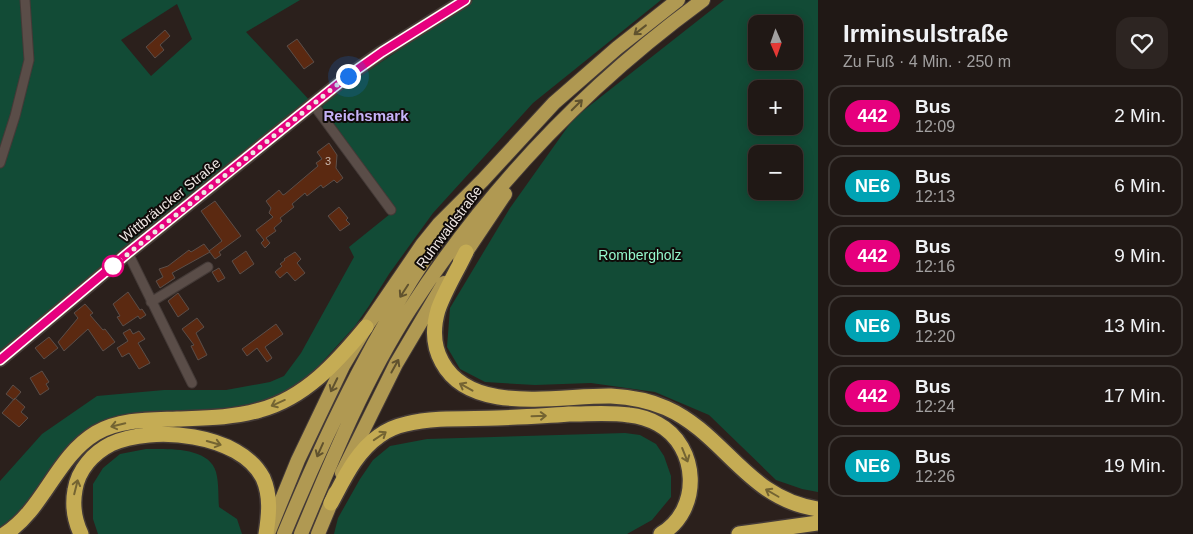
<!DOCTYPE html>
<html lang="de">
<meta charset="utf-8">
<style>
body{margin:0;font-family:Arial,sans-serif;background:#2d2522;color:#f1f3f6;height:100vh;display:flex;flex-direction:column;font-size:19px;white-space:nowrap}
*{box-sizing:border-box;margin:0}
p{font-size:16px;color:#a2a0a0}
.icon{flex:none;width:28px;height:28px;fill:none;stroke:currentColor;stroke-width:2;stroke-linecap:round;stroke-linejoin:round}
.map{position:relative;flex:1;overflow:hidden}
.panel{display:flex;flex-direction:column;background:#201815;width:375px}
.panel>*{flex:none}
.badge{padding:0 10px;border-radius:16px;font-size:18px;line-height:32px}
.needle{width:32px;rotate:178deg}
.tools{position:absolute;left:748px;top:15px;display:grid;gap:10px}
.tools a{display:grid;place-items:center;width:55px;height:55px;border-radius:10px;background:#201815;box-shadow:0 2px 12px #0003,0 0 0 1px #3d3734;font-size:25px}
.you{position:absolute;width:25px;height:25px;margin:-12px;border:4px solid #fff;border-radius:50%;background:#1a73e8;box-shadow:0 0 0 8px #1a73e833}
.map>.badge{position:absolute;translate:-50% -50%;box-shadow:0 0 0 2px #fff}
.round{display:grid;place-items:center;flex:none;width:52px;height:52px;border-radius:15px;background:#2d2522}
.headline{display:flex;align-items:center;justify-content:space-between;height:85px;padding:0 25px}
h1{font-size:24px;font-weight:700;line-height:38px}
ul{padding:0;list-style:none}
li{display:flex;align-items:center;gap:15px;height:62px;margin:0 10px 8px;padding:0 15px;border:2px solid #3d3734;border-radius:15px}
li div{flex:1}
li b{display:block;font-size:19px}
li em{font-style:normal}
li .badge{min-width:55px;font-weight:700;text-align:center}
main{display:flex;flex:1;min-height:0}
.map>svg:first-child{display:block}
.green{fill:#124b36;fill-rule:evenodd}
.building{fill:#5b2911;stroke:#5b4e49}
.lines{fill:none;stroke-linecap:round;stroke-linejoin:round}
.minor-casing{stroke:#443a37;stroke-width:11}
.secondary-casing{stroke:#443a37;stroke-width:15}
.trunk-casing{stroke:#443a37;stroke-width:16}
.motorway-casing{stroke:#443a37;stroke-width:18}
.minor{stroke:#5a4d48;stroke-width:9}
.secondary{stroke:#7a6a4c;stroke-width:12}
.trunk{stroke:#b09952;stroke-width:14}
.motorway{stroke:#c5ac54;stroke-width:15}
.oneway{stroke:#60522e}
.oneway2{stroke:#746432}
.line-casing{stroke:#fff;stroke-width:11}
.line{stroke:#e6007e;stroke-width:8}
.walk{stroke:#eee6e3;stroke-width:5;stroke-dasharray:0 9}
.stop-dot{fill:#fff;stroke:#e6007e;stroke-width:2.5}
.labels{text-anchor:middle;stroke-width:4;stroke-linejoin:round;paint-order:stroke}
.number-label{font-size:11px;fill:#c9b7ae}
.street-label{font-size:14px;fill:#eee6e3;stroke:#100b09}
.park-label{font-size:14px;fill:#94f7cc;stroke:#100b09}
.neighbourhood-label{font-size:15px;font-weight:bold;fill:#c5b2f8;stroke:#100b09}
</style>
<main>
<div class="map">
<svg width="818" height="534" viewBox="0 0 818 534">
<rect width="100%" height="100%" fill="#2b201c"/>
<!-- green -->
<path class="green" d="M0,0h300l-54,32 67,72 -313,256zM177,4l15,35 -41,37 -30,-36z
M473,0h188l-128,103 -100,110 -44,61 -20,32 -14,20 -50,55 -24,14 -25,10 -22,3 -110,7 -39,15 -16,17 -42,58 -27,23v-47l42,-47 55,-38 67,-6h62l44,-8 14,-6 17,-23 53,-96 -5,-10 46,-37 -73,-103 6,-9z
M724,0h94v492l-16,-3 -26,-9 -67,-65 -54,-23 -64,-9 -56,2 -50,-3 -25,-13 -13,-22 3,-39 60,-100 64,-90zM756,24h38v37h-38zM756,89h38v37h-38zM756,154h38v37h-38z
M625,433l15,2 16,9 8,12 7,20v21l-19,23 -25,14h-293l4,-16 22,-39 13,-19 17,-14 37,-7z
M146,449c20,0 63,-3 70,23 3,11 2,24 3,35l18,12 5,15h-144l-5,-15v-35l10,-16 17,-14z"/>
<!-- building -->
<path class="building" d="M165,30l5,6 -10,9 4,5 -9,8 -9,-11z
M297,39l17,23 -10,7 -17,-23z
M329,143l8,12 -1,13 7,10 -6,5 -3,-3 -11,8 -2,-3 -14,11 -2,-3 -13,11 2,3 -14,11 2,3 -8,7 2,3 -10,7 4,5 -5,5 -4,-5 3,-3 -8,-10 17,-13 -4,-4 2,-5 -5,-7 13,-11 4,5 2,-1 33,-28 -2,-3 6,-4 -5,-7z
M215,201l26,35 -22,16 2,3 -6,4 -6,-8 13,-10 -21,-30z
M339,207l9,11 -2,2 4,4 -10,7 -12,-15z
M204,244l6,8 -38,21 3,5 -15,10 -4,-7 7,-4 -4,-8 9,-3 21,-16 2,2z
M246,251l8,13 -14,10 -8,-13z
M295,252l6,7 -4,4 8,10 -10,8 -8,-9 -7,6 -5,-6 7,-6 -2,-2 5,-4 -1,-1z
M219,268l6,10 -7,4 -6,-10z
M128,292l12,18 2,-1 4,6 -6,4 -2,-3 -15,10 -6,-9 3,-1 -7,-12z
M178,293l11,16 -11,8 -10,-16z
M85,304l8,9 -3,2 13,15 2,-1 10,13 -12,9 -15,-22 -24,22 -6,-9 20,-24 -4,-5z
M197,318l7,9 -8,6 11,22 -9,5 -7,-14 3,-1 -12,-16z
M276,324l7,10 -18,13 7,11 -5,4 -10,-14 -10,8 -5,-7z
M130,329l3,5 6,-3 6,8 -7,4 12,20 -11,6 -10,-16 -7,4 -5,-9 11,-7 -5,-8z
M49,337l9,11 -14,11 -9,-11z
M42,371l7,11 -3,2 3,5 -9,6 -10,-17z
M13,385l8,7 -7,8 -8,-6z
M15,398l10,9 -4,5 7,6 -9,9 -17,-14z"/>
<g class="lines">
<!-- minor casing -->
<g class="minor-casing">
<path id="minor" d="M313,104l78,106
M0,163l15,-47 14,-56 -4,-60
M128,253l64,130
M151,302l57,-35"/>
</g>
<!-- secondary casing -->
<g class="secondary-casing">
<path id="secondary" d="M0,360l128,-107 220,-177 34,-24 83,-52"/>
</g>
<!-- trunk casing -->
<g class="trunk-casing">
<path id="trunk" d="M460,261l45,-67
M342,473l54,-109 48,-81
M269,531l29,-71 45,-94 23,-39 56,-82 17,-21 44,-44 71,-77 63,-55 61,-48
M284,534c45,-109 96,-214 165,-310
M301,534c32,-77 64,-155 109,-225 78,-121 177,-224 293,-309
M318,534l17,-41"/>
</g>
<!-- motorway casing -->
<g class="motorway-casing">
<path id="motorway" d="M466,252c-9,19 -21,38 -28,58 -5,17 -5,36 4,52 29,54 117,33 169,34 19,1 37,4 55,12 59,26 81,91 152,101
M331,503c13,-24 25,-51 48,-67 8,-6 18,-10 27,-12 28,-7 63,-5 91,-6 24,-1 48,-2 72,-4 20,0 41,-2 60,1 10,1 20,4 29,9 41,22 44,86 3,110
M5,534c39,-25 51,-77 91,-101 24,-14 54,-13 81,-14 28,-1 56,-1 83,-9 45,-12 77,-48 106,-83
M81,534c-7,-15 -9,-28 -6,-44 3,-20 18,-37 36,-46 41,-19 129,-11 152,34 8,18 6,37 3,56
M739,534l79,-11"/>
</g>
<!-- minor -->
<use href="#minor" class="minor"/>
<!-- secondary -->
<use href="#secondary" class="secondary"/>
<!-- trunk -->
<use href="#trunk" class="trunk"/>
<!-- motorway -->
<use href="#motorway" class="motorway"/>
</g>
<!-- one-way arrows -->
<defs><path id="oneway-shaft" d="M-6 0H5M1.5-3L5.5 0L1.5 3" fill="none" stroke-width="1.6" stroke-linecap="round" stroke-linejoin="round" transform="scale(1.25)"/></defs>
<g class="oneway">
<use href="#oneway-shaft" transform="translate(640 30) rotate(142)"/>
<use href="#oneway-shaft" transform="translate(577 105) rotate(-45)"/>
<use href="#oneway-shaft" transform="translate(404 291) rotate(123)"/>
<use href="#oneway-shaft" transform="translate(395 366) rotate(-61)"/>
<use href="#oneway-shaft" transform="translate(334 385) rotate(116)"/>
<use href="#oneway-shaft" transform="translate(320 450) rotate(114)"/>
</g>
<g class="oneway2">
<use href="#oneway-shaft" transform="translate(466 387) rotate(-151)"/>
<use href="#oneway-shaft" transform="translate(278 403) rotate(156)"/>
<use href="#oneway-shaft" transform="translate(539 416) rotate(-2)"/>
<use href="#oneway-shaft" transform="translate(118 425) rotate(166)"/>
<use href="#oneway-shaft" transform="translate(380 436) rotate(-34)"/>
<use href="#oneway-shaft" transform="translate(214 443) rotate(16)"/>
<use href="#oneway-shaft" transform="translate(685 455) rotate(68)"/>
<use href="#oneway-shaft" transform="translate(76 487) rotate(-76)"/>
<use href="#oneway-shaft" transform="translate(772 493) rotate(-150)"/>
</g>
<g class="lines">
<!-- line casing -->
<g class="line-casing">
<path id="line" d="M0,360l128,-107 220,-177 34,-24 83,-52"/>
</g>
<!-- line -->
<use href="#line" class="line"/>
<!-- walk -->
<path class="walk" d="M113,266l235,-190"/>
</g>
<!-- markers -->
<circle class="stop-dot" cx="113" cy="266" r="10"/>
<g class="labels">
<!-- number labels -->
<g class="number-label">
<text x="328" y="165">3</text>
</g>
<!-- street labels -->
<g class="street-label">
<text transform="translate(170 200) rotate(-39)" y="5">Wittbräucker Straße</text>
<text transform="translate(449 227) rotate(-53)" y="5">Ruhrwaldstraße</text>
</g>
<!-- park labels -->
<g class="park-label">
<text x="640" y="260">Rombergholz</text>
</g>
<!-- neighbourhood labels -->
<g class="neighbourhood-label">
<text x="366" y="121">Reichsmark</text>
</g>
</g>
</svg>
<div class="tools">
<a><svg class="needle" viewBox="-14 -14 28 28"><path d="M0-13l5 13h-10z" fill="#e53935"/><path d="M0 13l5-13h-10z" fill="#a2a0a0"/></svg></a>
<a>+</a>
<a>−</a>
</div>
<div class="you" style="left:348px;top:76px"></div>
</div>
<section class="panel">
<div class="headline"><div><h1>Irminsulstraße</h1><p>Zu Fuß · 4 Min. · 250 m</p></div><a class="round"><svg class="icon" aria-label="heart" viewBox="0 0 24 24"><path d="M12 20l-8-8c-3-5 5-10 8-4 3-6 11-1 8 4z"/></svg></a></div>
<ul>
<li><span class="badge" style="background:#e6007e;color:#fff">442</span><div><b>Bus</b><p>12:09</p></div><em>2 Min.</em></li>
<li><span class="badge" style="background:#00a3b4;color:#fff">NE6</span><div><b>Bus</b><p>12:13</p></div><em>6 Min.</em></li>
<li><span class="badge" style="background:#e6007e;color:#fff">442</span><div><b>Bus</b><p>12:16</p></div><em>9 Min.</em></li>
<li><span class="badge" style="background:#00a3b4;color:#fff">NE6</span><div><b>Bus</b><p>12:20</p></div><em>13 Min.</em></li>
<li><span class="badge" style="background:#e6007e;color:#fff">442</span><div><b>Bus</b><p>12:24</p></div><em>17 Min.</em></li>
<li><span class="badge" style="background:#00a3b4;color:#fff">NE6</span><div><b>Bus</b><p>12:26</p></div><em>19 Min.</em></li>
</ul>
</section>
</main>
